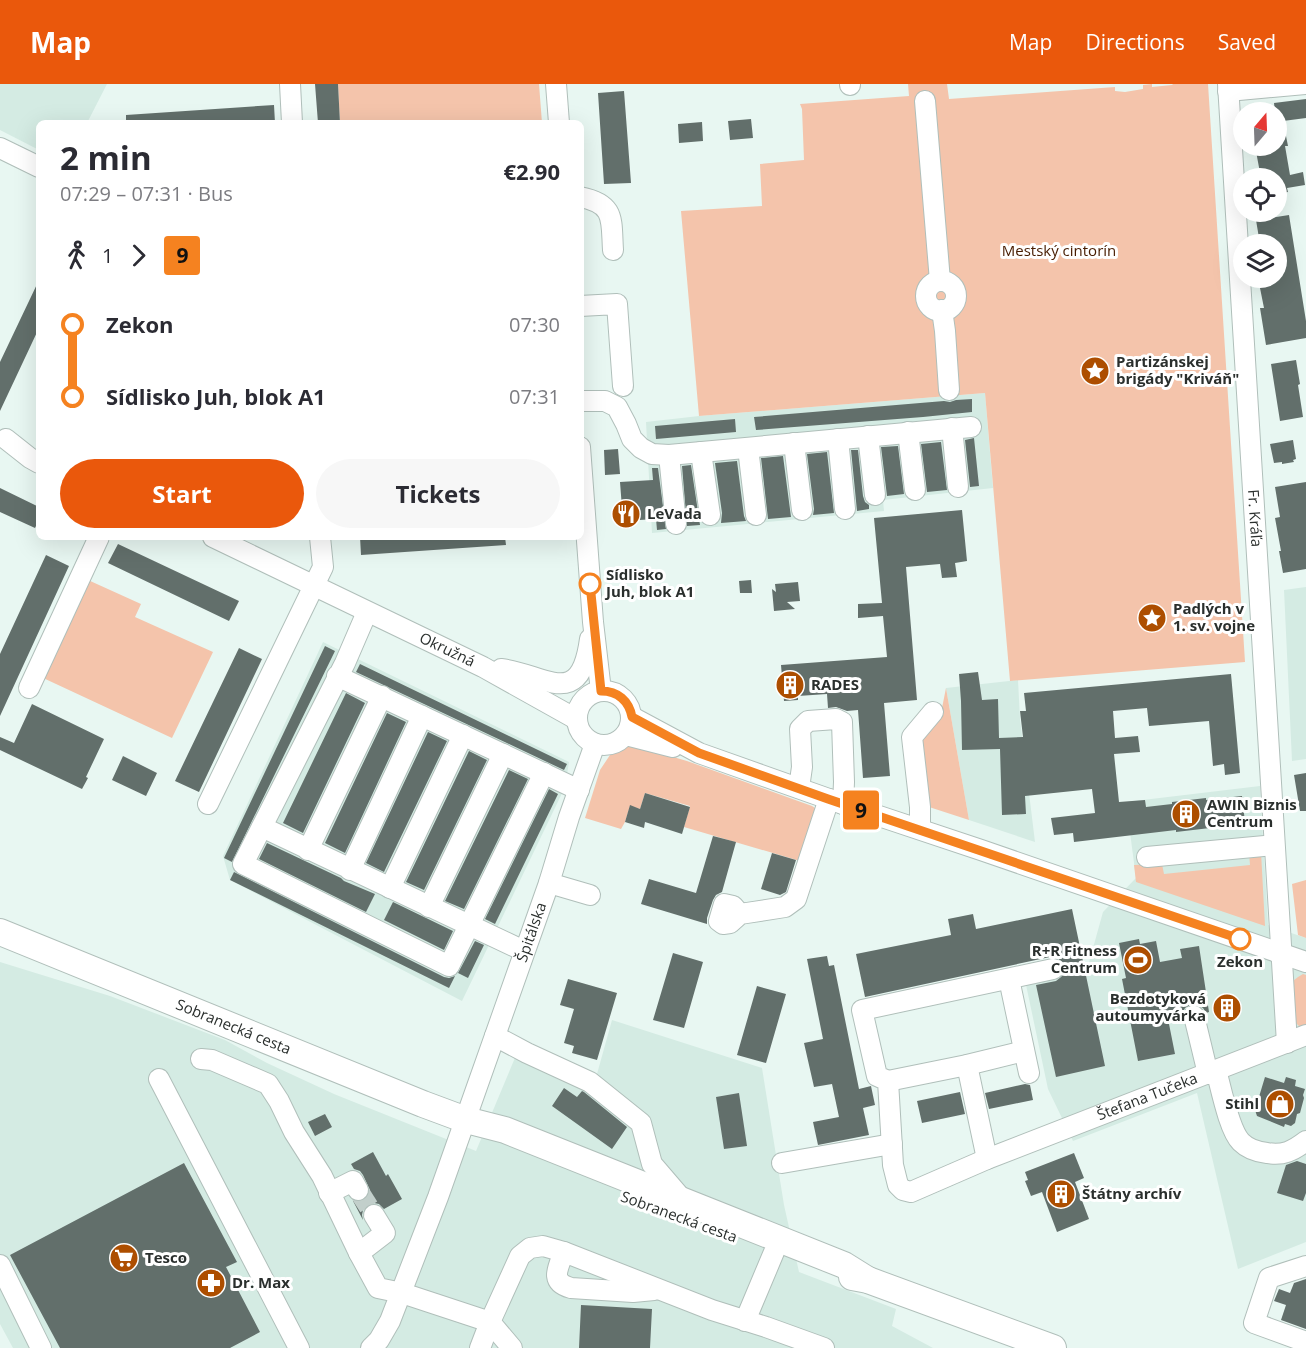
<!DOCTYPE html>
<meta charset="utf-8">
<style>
body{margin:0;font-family:"Open Sans",sans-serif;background:#f7f7f7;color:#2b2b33;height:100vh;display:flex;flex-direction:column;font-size:22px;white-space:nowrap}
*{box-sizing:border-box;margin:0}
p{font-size:20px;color:#7c7c81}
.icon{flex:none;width:33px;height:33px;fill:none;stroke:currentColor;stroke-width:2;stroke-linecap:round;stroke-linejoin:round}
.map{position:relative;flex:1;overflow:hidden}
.sheet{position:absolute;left:36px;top:36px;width:548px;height:420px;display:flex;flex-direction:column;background:#fff;border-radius:9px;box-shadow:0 6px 24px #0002}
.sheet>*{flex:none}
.badge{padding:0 12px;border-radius:4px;font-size:21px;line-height:39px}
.needle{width:39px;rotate:19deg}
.buttons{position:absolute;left:1233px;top:18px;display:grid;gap:12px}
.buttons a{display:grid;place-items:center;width:54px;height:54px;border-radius:50%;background:#fff;box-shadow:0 6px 24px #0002;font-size:30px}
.map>.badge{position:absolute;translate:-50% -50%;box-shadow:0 0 0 3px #fff}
.legs{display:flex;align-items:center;gap:9px;height:66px;padding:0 24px;font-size:20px}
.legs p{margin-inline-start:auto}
.head{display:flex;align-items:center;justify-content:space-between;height:102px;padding:0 24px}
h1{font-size:33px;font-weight:700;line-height:45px}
.button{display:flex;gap:12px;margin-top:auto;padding:12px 24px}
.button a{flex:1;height:69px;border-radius:36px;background:#ea580c;color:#fff;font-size:24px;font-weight:700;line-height:69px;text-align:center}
.button a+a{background:#f7f7f7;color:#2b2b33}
ul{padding:0 24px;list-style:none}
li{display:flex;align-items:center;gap:21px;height:72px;font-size:22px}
li i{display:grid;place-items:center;width:9px;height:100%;margin:0 8px;background:currentColor}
li i::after{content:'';width:15px;height:15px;margin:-8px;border:4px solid;border-radius:50%;background:#fff}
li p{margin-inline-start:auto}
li:first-child i{background:linear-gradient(#0000 50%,currentColor 0)}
li:last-child i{background:linear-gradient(currentColor 50%,#0000 0)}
header{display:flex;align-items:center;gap:36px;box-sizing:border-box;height:84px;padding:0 30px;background:#ea580c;color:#fff}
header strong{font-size:28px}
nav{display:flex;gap:33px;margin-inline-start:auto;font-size:21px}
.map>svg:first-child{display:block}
.built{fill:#d4ebe3}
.green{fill:#f4c4ab}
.building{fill:#626f6b}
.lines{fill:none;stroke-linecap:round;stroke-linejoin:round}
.minor-tunnel{stroke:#c2cfcb;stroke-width:20;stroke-dasharray:20 10;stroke-linecap:butt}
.minor-casing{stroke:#b0bfba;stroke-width:22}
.major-casing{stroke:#b0bfba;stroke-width:28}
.minor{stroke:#fff;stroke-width:20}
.major{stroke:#fff;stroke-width:26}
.line-1-casing{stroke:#fff;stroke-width:14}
.line-1{stroke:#f58220;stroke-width:9}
.stop-1-dot{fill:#fff;stroke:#f58220;stroke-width:3}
.labels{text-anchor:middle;stroke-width:6;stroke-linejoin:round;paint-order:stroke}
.park-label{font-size:15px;fill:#471c01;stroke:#fff}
.poi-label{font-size:15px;font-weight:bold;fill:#2a2f2d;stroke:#fff;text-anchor:start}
.street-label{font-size:15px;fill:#2a2f2d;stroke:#fff}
.stop-label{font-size:15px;font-weight:bold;fill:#2a2f2d;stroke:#fff;text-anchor:start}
</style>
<header>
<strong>Map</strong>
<nav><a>Map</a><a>Directions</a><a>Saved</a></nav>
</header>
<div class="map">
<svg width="1306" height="1264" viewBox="0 0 1306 1264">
<rect width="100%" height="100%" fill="#e8f7f2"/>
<!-- built -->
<path class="built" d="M0,0h107l-20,39h-48v27l-39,-20z
M985,309l8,95 -110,12 1,11 -232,22 -6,-111 53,-6z
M1306,503v172l-14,2 -8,-171z
M323,558l246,120 -4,25 -103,214 -232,-121 -7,-24z
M1018,596l2,39 15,123 -66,-22 -23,-132z
M1260,702l8,139 38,13v304l-68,27 -41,-176 -124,48 -25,-52 -23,-109 63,-14 15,-54 33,-34 -10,-76z
M0,878l110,34 115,44 42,23 67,31 142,57 46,-110 75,33 15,-54 150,48 22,137 15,67 97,37 -4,17 41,22h-920l-13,-24z"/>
<!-- green -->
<path class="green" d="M338,0h201l3,39h-202z
M908,0h39l2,15 166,-12v4l10,1 18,-3v-4l9,-1v3l20,-2 1,-1h35l37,578 -235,19 -25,-288 -286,23 -18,-205 81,-5 -2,-42 44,-4 -2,-51 -2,-5 109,-8z
M88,496l53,24 -6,13 78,35 -41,86 -131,-61z
M946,604l23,132 -43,-14 -4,-68 19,-25z
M632,661l55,16 125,45 6,4 -18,51 -116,-34 6,-21 -45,-13 -5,16 -10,-3 -5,16 -4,7 -36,-11 15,-48 12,-18z
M1261,768l4,74 -129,-44 -2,-17 28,-1 2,10 86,-9 -1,-12z
M1306,796v58l-8,-3 -6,-51z
M1303,890l3,1v52h-6l-6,-6 -1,-34v-6l5,-4z"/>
<!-- building -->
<path class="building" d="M315,0h23l2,39h-22z
M624,7l7,92 -27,1 -6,-91z
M1306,15v19l-23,3 5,25h-3l5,29 13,-3 2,13 -18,3 1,4 -12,2v-16h-15l-6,-32h21v-34h-1l-1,-9z
M274,21l1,18h-149v-8z
M751,35l2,19 -23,2 -2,-19z
M702,38l1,19 -24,2 -1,-19z
M1289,131l17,106v17l-40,7 -6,-37h4l-6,-30h18v-34h-16l-4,-24z
M39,196v48l-39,83v-49z
M1296,276l4,24 -2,1 5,32 -23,4 -9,-57z
M972,315v13l-49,5 -167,13 -2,-13 190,-16 6,1 6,-2z
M735,335l1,13 -80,7 -1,-13z
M974,354l5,48 -9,1 -5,-47z
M1293,356l3,19 -3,1 1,2 -12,2v-2l-8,1 -4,-19z
M941,358l6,48 -20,2 -6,-48z
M898,362l6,48 -17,2 -6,-49z
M618,365l2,25 -15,1 -1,-25z
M851,366h7l5,46 2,6 4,3v4l-12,2z
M827,368l7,61 -21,2 1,-6 -7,-55z
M783,372l8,61 -23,2 -7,-61z
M737,377l7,55 2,5 -25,2 1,-10 -7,-50z
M691,381l9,60 -13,1 -5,-60z
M652,384h6l8,61 -9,1 -1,-11 -33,2 -3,-39 33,-2z
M1306,398v87l-23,4 -4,-22h2l-6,-33 5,-1 -5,-30z
M0,404l39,19v13l-4,8 -35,-16z
M962,426l5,51 -12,2 2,14 -15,1 -2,-14 -34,3 11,133 -33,3 6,73 -27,2 -5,-68 -11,1 -11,-4 -8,1 -1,-14 -29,2v4l-14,1 -3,-36 106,-8 -4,-41 -25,2v-14l24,-1 -8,-85z
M360,453h145l1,8 -145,10z
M118,460l121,57 -10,20 -121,-58z
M46,471l23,11 -69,150v-62z
M751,496l1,13h-12l-1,-12z
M798,498l2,19 -13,1 8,7 -21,2 -2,-22 4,3 -1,-8z
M325,562l10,5 -103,211 -8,-4z
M239,564l23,11 -63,133 -24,-11z
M360,580l207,100 -3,6 -208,-98z
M978,588l4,28 16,-1 1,39 24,-1 -3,-26h6l-2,-18 207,-19 9,99 -15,2 -1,-11 -11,2 -4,-45 -60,5 -2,-18 -34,3 2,27 23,-2 2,16 -26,2 5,48 26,-2 1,7 26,-3v-2l34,-4v2l36,-4 3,26 -35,4v2l-34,4v-2l-102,12 -1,-9 -19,2 -3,-17 44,-5 -3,-24 -67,7 1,18 -24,1 -2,-66 -38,1 -1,-49 -2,-27z
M346,609l19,10 -62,130 -20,-10z
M32,620l72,35 -18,38 2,1 -6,11 -82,-39v-13l14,6z
M387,629l19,9 -61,131 -20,-10z
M428,648l19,9 -63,131 -18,-9z
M469,667l18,9 -63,130 -18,-8z
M123,672l34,17 -11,23 -34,-16z
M509,686l19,9 -64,130 -19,-8z
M1306,689v38h-6l-6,-36z
M549,705l9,5 -63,130 -10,-5z
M645,709l45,14 -8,27 -37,-12 -1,6 -19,-6 5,-17 10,4z
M713,752l23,6 -14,50 -6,3 -3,5 -6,18v6l-66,-20 8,-25 47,14z
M267,759l74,35 3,3 31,13 -9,18 -107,-53z
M772,769l24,7 -10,32 -6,3 -19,-6z
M234,788l210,105 5,1 6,-2 -6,12 -219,-108z
M393,818l60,29 -9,19 -60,-30z
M1072,825l33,157 -49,11 -20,-92 20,-4 5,-4 4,-5v-6l-4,-5 -5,-4h-6l-185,40 -9,-43 95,-19 -3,-16 25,-5 3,15z
M1139,855l1,5 16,-3 4,21 22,-4 -2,-9 19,-3 10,66 -3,1 -3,-5 -5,-3 -6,-1 -7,4 -2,4 -1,5 -14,2 7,35 -37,7 -16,-82 4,-1 -7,-35z
M475,857l9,4 -16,33 -10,-5z
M673,869l30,9 -19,66 -31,-8z
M827,872l2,10 5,-1 25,124 12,-3 4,19 -12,3 6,27 -51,10 -5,-23 26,-5 -7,-33 -18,3 -10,-44 19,-4 -16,-80z
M568,895l49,14 -20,67 -25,-7 2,-7 -10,-3 10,-34 -14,-4z
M757,902l29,8 -20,69 -29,-8z
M1240,916l1,13 -27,3 -1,-12z
M1265,993l19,6 2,-6 10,3 -1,6 10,3 -2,6 1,3 -4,15 -3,1 -2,9 -4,3 -6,-2 -1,3 -27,-11 -2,-6z
M1025,1000l5,1 3,15 -44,9 -4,-16z
M564,1004l13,9 5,-6 2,1 43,35 -15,22 -60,-43z
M960,1008l5,22 -43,9 -5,-22z
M739,1009l8,53 -23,3 -8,-52z
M325,1030l7,13 -17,9 -7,-14z
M373,1068l13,24 2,-2 14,25 -18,10 -5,-5 -5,-1 -6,2 -5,5 -1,5 1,5 -10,-19 5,1 6,-2 5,-4 1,-6 -7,-15 -3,-4 -6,-2 -3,-5z
M1074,1069l10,25 -9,4 14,37 -32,13 -15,-40 -11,4 -6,-15 3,-1 -3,-8z
M1297,1077l9,3v29l-3,8 -26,-8 9,-28z
M184,1079l53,99 -11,5 34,65 -30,16h-170l-50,-93z
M1306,1195v50l-25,-9 5,-15 -12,-4 5,-12 11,4 4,-10z
M581,1221l71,4 -2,39h-71z"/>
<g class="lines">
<!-- minor-tunnel -->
<path class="minor-tunnel" d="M358,1106l16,25"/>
<!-- minor casing -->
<g class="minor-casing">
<g id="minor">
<path d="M290,0l2,39"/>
<path d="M556,0l3,39"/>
<path d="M850,0v1"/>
<path id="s1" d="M1228,0l59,959"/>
<path d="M1228,7l78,-7"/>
<path d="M925,17l15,180"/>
<path d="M0,64l39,19"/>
<path d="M580,113c36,7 31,23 33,53"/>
<circle cx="941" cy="212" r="15"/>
<path d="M580,222l37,-2 6,82"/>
<path d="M942,226l3,21 4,59"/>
<path d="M580,317h25l12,6 9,17 6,15 9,9 11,6 17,1 302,-28"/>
<path d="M952,344l6,59"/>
<path d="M908,348l7,58"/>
<path d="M868,352l7,59"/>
<path d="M6,355l24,19 9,5"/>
<path d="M838,355l7,70"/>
<path d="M794,359l8,67"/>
<path d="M580,363l13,175 8,69"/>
<path d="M748,364l8,67"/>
<path d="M701,368l9,63"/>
<path d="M669,371l7,69"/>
<path id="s2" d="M213,453l270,130 93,52"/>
<path d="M367,528l-22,51 -102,201 206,102 95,-193"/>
<path d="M501,585c44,5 79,43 89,-30"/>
<path d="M337,592l242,114"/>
<path d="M29,604l70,-151"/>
<circle cx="604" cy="634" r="27"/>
<path d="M632,633l67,36 144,51 138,46 325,112"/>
<path d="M626,651l47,12"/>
<path d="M799,704l3,-21 -2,-38 8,-8 28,-2 6,3 2,60 -1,22"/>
<path d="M208,720l115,-237 -3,-30"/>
<path d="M262,743l262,124"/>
<path d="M920,745v-22l-8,-70 21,-25"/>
<path d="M308,766l74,-154"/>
<path d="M1147,773l127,-12"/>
<path d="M350,786l72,-154"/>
<path d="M549,799l41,12"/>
<path d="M390,804l73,-153"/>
<path d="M429,823l74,-153"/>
<path d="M740,830l-7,-8 -9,-2 -5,17 4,3 7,-1 10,-9 45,-7 11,-8 33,-100"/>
<path id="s3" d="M1053,885l-191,41 15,66 11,5 5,84 5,20 5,5 8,2 76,-33 319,-124"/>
<path d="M1009,895l20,94"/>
<path d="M1194,932l14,58"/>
<path d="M495,952l32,17 63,29 51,41 11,41 30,35"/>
<path d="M201,975l11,1 56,24 11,17 15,31 28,44 37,77 19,35 24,5 88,29 22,26"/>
<path d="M967,981l20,94"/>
<path d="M1216,986c5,18 13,60 25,72 7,7 16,10 26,11 16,3 26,-2 39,-12"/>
<path d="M159,995l140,269"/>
<path d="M888,997l79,-16 57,-14"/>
<path d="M782,1079l110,-19"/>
<path d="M329,1109l24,-12 5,9"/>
<path d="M564,1168c-6,16 -15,30 7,36l62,4 21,-2"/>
<path d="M359,1169l26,-20 -11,-18"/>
<path d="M0,1181l41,83"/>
<path d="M1306,1182l-37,12 -15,45 52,19"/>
<path d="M745,1237l29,-69"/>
<path id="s4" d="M371,1264l8,-8 11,-19 48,-124 111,-314 20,-66 26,-73"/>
<path d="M480,1264l10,-26 30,-66 10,-8 13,-2 21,6 148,58 54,17 58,21"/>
</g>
</g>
<!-- major casing -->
<g class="major-casing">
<g id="major">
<path id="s5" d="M0,848l423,172 43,16 39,10 339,135 24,15"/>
<path d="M852,1193l16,3 185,68"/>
</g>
</g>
<!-- minor -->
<use href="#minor" class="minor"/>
<!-- major -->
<use href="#major" class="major"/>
</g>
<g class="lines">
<!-- line-1 casing -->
<g class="line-1-casing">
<path id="line-1" d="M590,500l11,107c17,0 28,10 31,26l67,36 129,46 412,140"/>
</g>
<!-- line-1 -->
<use href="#line-1" class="line-1"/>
</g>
<!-- icons -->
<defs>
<g id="sight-disc" transform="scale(1.5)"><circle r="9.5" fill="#ad4e00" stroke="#fff"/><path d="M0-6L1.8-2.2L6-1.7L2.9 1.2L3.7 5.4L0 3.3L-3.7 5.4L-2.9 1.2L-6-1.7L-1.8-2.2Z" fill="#fff"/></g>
<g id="restaurant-disc" transform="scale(1.5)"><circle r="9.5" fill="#ad4e00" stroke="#fff"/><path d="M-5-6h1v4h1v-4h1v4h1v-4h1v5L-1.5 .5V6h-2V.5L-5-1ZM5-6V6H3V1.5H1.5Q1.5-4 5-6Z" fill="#fff"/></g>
<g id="building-disc" transform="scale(1.5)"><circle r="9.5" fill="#ad4e00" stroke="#fff"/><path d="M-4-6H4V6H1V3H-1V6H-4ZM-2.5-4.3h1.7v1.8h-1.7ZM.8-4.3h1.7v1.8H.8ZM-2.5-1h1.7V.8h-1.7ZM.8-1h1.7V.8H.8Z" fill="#fff"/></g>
<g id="stadium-disc" transform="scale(1.5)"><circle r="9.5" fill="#ad4e00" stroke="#fff"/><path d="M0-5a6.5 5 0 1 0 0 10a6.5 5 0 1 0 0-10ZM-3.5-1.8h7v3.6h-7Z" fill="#fff"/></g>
<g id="shop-disc" transform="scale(1.5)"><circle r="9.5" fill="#ad4e00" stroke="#fff"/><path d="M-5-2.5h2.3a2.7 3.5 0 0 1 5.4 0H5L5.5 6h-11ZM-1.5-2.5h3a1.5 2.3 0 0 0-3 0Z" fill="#fff"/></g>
<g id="supermarket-disc" transform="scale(1.5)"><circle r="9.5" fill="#ad4e00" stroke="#fff"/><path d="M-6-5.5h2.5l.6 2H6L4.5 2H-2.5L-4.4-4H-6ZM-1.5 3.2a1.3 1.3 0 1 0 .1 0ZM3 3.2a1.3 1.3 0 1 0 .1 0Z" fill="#fff"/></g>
<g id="pharmacy-disc" transform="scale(1.5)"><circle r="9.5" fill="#ad4e00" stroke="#fff"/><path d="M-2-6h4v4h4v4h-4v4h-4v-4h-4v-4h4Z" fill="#fff"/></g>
</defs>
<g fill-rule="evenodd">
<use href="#sight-disc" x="1095" y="287"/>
<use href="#restaurant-disc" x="626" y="430"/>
<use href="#sight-disc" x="1152" y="534"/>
<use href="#building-disc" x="790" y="601"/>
<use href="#building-disc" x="1186" y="730"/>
<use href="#stadium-disc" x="1138" y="876"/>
<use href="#building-disc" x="1227" y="924"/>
<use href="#shop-disc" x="1280" y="1020"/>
<use href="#building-disc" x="1061" y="1110"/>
<use href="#supermarket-disc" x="124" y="1174"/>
<use href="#pharmacy-disc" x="211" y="1199"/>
</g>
<!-- markers -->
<g class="stop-1-dot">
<circle cx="590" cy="500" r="10"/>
<circle cx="1240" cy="855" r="10"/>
</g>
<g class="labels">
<!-- park labels -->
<g class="park-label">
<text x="1059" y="172">Mestský cintorín</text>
</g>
<!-- poi labels -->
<g class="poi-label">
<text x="1116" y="283">Partizánskej<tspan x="1116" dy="17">brigády "Kriváň"</tspan></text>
<text x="647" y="435">LeVada</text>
<text x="1173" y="530">Padlých v<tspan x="1173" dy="17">1. sv. vojne</tspan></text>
<text x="811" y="606">RADES</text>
<text x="1207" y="726">AWIN Biznis<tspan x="1207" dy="17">Centrum</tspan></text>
<text x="1117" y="872" text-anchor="end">R+R Fitness<tspan x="1117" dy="17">Centrum</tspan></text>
<text x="1206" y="920" text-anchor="end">Bezdotyková<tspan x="1206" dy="17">autoumyvárka</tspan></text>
<text x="1259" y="1025" text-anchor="end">Stihl</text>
<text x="1082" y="1115">Štátny archív</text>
<text x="145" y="1179">Tesco</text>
<text x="232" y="1204">Dr. Max</text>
</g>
<!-- street labels -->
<g class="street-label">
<text dy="5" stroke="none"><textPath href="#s1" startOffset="435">Fr. Kráľa</textPath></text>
<text dy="5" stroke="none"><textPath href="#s2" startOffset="260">Okružná</textPath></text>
<text dy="5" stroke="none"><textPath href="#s4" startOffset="447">Špitálska</textPath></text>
<text dy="5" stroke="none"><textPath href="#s5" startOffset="252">Sobranecká cesta</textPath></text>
<text dy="5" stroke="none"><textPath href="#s3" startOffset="650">Štefana Tučeka</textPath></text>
<text transform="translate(679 1133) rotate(20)" y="5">Sobranecká cesta</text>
</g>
<!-- stop labels -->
<g class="stop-label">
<text x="606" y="496">Sídlisko<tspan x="606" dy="17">Juh, blok A1</tspan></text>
<text x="1240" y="883" text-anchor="middle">Zekon</text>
</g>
</g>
</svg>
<div class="buttons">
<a><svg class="needle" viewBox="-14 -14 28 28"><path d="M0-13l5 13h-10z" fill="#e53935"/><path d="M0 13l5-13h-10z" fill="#7c7c81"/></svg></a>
<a><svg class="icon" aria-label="locate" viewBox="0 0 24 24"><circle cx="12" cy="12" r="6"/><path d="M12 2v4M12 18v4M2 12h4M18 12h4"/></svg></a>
<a><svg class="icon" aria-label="layers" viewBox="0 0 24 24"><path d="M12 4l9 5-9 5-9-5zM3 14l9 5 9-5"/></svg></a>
</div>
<b class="badge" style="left:861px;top:726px;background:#f58220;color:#111">9</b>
<section class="sheet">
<div class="head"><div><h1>2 min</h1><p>07:29 – 07:31 · Bus</p></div><b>€2.90</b></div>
<div class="legs"><svg class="icon" aria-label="walk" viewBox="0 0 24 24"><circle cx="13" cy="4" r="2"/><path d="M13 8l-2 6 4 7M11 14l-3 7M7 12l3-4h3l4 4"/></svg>1<svg class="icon" aria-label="forward" viewBox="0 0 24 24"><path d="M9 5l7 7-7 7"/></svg><b class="badge" style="background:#f58220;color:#111">9</b></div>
<ul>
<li><i style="color:#f58220"></i><b>Zekon</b><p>07:30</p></li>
<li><i style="color:#f58220"></i><b>Sídlisko Juh, blok A1</b><p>07:31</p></li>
</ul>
<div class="button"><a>Start</a><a>Tickets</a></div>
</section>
</div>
